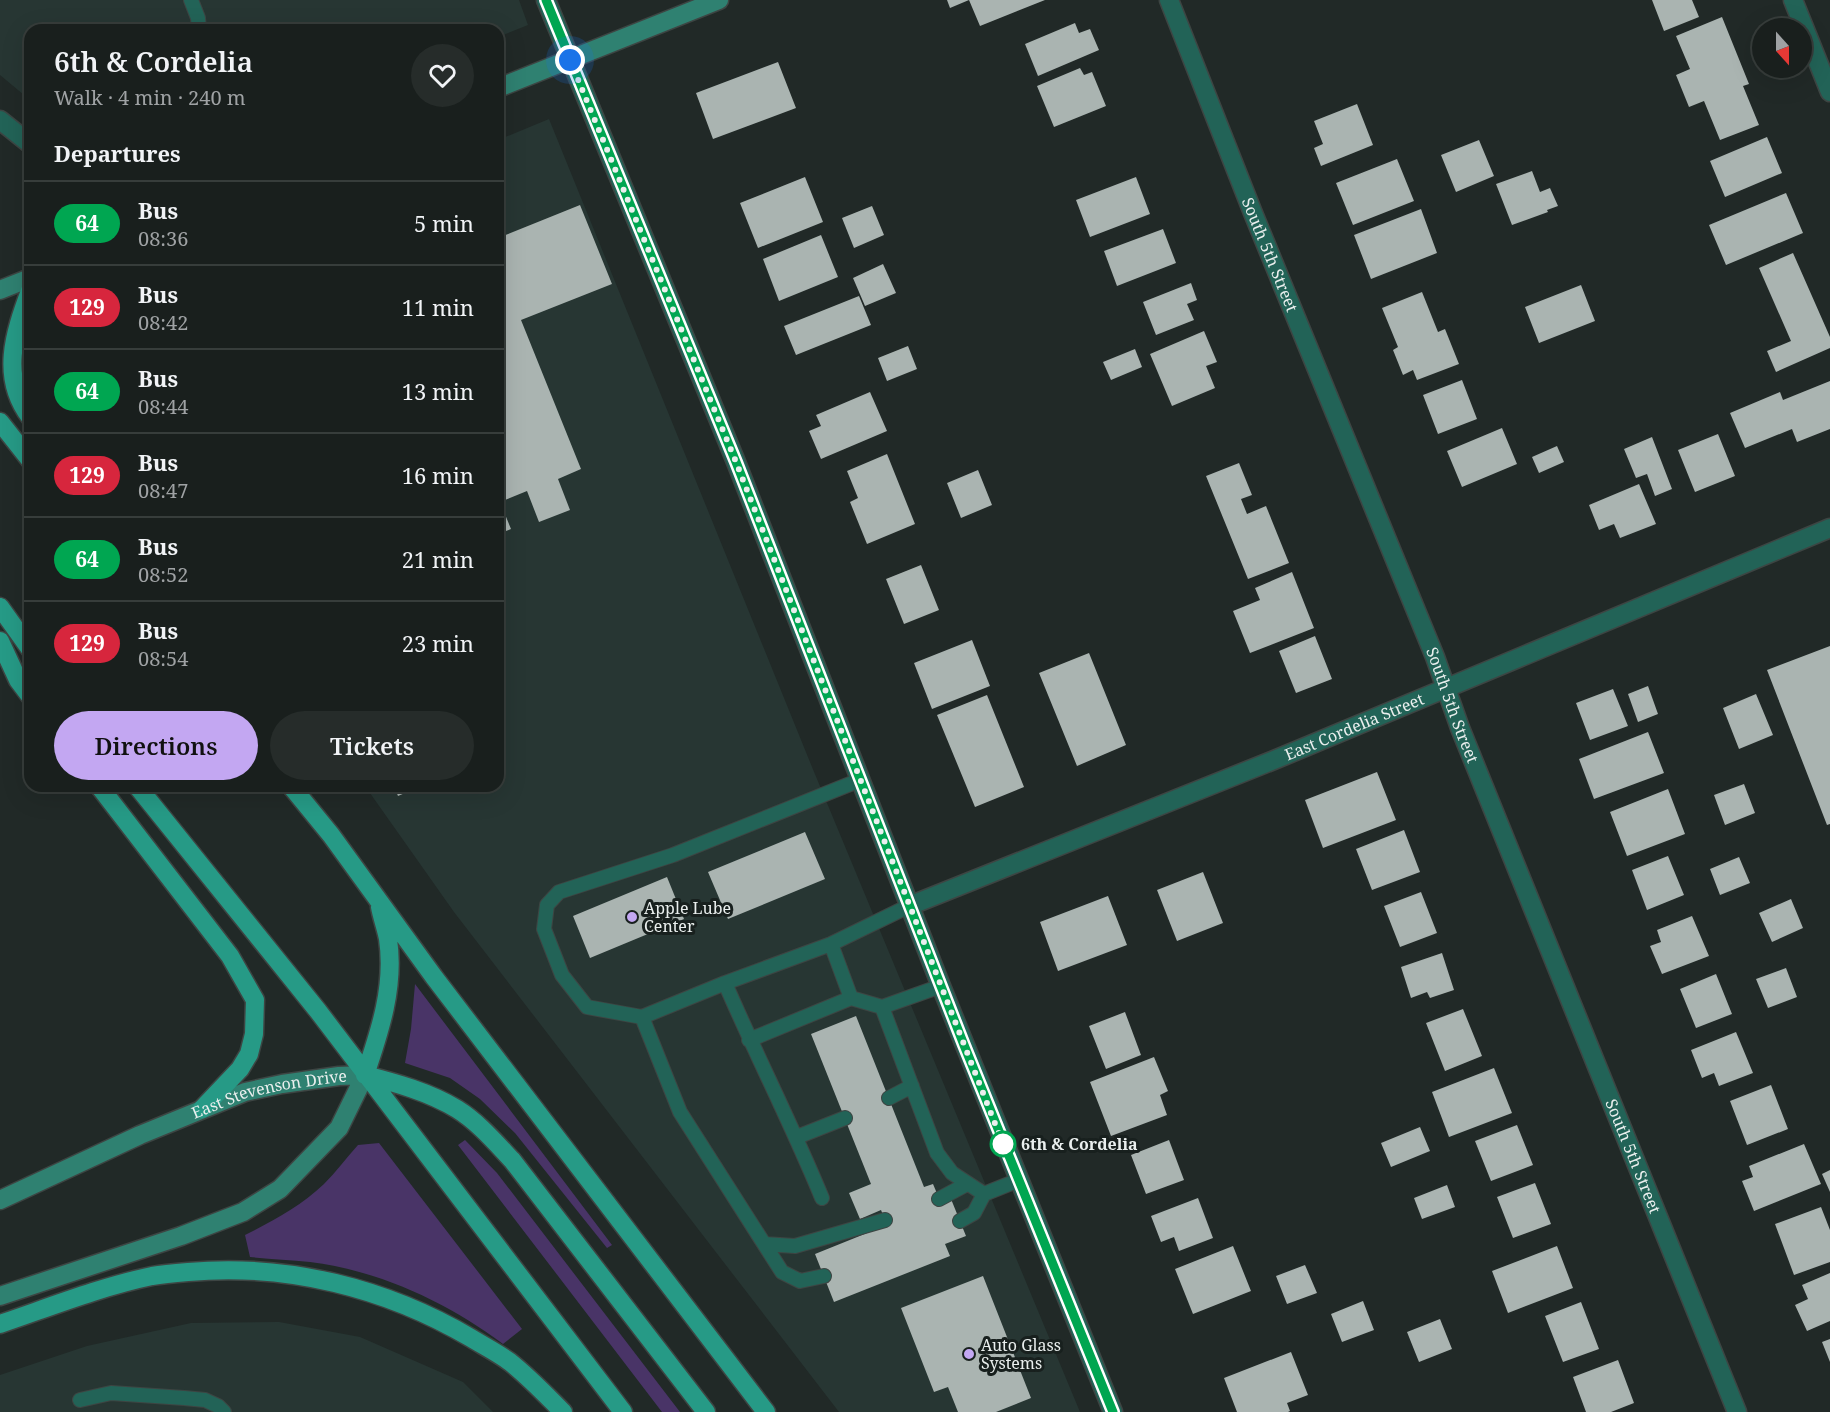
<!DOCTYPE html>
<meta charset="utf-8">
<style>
body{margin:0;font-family:"Noto Serif",serif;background:#262c2a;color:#f1f3f6;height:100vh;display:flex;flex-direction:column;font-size:22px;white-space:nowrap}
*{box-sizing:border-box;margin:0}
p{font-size:20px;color:#9fa2a4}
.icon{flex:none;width:33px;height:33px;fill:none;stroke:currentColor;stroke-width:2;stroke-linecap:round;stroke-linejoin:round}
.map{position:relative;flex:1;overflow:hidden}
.sheet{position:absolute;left:24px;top:24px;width:480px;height:768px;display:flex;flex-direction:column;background:#191f1d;border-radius:18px;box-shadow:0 6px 24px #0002,0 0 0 2px #373d3b}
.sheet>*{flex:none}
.badge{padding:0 12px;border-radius:20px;font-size:21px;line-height:39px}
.needle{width:39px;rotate:159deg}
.tools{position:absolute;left:1752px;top:18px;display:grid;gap:12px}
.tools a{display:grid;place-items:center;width:60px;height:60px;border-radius:50%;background:#191f1d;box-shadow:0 6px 24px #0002,0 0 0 2px #373d3b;font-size:30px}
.you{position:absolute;width:30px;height:30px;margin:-15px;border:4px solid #fff;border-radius:50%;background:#1a73e8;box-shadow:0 0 0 9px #1a73e833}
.map>.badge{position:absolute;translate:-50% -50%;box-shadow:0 0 0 3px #fff}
h2{padding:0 30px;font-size:22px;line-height:54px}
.round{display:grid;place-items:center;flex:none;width:63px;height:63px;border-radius:32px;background:#262c2a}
.head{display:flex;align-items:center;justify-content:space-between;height:102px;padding:0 30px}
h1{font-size:28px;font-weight:600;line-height:45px}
.primary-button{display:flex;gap:12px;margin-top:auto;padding:12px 30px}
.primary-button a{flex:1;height:69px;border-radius:36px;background:#c3a7f2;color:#111;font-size:24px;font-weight:600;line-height:69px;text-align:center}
.primary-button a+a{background:#262c2a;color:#f1f3f6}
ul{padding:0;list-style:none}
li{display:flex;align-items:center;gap:18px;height:84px;padding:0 30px;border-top:2px solid #373d3b}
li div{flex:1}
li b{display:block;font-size:22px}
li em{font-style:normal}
li .badge{min-width:66px;font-weight:700;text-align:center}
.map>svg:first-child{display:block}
.built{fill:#273633}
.green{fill:#493467}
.building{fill:#aab4b1}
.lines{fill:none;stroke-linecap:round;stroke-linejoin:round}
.lane-casing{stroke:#3d4543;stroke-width:16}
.street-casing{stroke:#3d4543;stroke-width:21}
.secondary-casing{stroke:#3d4543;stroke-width:21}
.primary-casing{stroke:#3d4543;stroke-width:21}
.lane{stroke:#226357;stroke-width:14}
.street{stroke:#226357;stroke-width:18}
.secondary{stroke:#2f8171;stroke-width:18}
.primary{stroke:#269a86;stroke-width:18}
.line-casing{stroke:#fff;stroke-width:14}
.line{stroke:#00a651;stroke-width:9}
.walk{stroke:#eaefee;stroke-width:6;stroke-dasharray:0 10.8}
.poi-dot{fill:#c3a7f2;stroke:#18201e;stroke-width:2}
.stop-dot{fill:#fff;stroke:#00a651;stroke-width:3}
.labels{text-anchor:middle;stroke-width:6;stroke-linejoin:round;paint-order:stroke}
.street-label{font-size:16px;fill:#eaefee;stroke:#18201e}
.poi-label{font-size:16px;fill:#eaefee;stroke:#18201e;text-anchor:start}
.stop-label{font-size:16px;font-weight:bold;fill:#eaefee;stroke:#18201e;text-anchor:start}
</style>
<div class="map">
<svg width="1830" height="1412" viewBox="0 0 1830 1412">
<rect width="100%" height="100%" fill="#212927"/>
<!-- built -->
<path class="built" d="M0,0h519l9,25 -30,12v-7h-468v70l-30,-25z
M549,119l263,648 268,645h-241l-385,-500 -89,-126h133v-646z
M279,1322l81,15 103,45 30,30h-493v-37l87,-29 104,-23z"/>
<!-- green -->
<path class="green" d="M415,984l197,261 -5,3 -92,-115 -35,-34 -30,-21 -45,-15 6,-34z
M465,1140l32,33 183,239h-18l-204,-267z
M379,1143l143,186 -19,15c-56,-42 -123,-73 -193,-82 -20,-2 -40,-3 -60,-5l-5,-22c28,-14 56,-29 79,-51 12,-12 22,-26 34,-39z"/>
<!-- building -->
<path class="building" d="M947,0h22l-19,8z
M969,0h76l-65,26z
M1652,0h40l7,17 -35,14z
M1722,17l27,67 -6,2 16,39 -39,15 -16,-39 -15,6 -13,-32 14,-6 -14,-33z
M1075,23l4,10 11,-4 9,21 -61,26 -13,-32z
M778,62l18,46 -83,31 -17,-46z
M1080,68l4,7 8,-3 14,34 -52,21 -17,-41z
M1357,104l16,41 -52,21 -7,-18 9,-4 -9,-23z
M1767,137l15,36 -57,24 -15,-36z
M1479,140l15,36 -38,16 -15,-37z
M1397,159l17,42 -61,24 -17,-42z
M1532,171l8,21 10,-4 8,18 -11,4 1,2 -36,13 -16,-41z
M805,177l18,45 -65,26 -18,-45z
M1136,177l14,37 -60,23 -14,-37z
M1786,193l17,40 -77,32 -17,-40z
M580,205l32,79 -91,36 60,149 -23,10 12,31 -31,12 -12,-31 -27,11 11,27 -13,5v-296z
M872,206l12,29 -30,13 -12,-30z
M1421,209l16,44 -66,26 -17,-44z
M1163,229l13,34 -59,23 -13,-35z
M821,235l17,42 -59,24 -16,-42z
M1793,253l37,84v11l-54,24 -9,-21 24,-10 -32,-73z
M883,264l13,29 -31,13 -12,-28z
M1191,283l6,17 -10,4 7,16 -38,15 -13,-33z
M1581,285l14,36 -56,22 -14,-36z
M1422,292l16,40 7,-3 14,35 -42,16 -4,-10 -10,5 -10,-25 5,-3 -16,-39z
M859,296l12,29 -75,30 -12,-29z
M1204,331l13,31 -11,4 9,22 -43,18 -22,-52z
M908,346l9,23 -30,12 -9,-23z
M1135,349l7,18 -31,13 -8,-18z
M1462,380l15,39 -39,15 -15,-39z
M1830,381v48l-33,13 -5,-13 -47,19 -15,-35 50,-21 3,8z
M870,392l17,39 -66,28 -12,-28 12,-5 -5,-11z
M1502,428l15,36 -55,23 -15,-36z
M1718,434l17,42 -40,16 -17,-42z
M1652,437l20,52 -17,7 -8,-22 -11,4 -12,-29z
M1557,446l7,16 -25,11 -7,-16z
M887,454l28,70 -48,20 -17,-42 8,-4 -11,-27z
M1239,463l13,32 -11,4 6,15 19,-8 23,57 -41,16 -42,-103z
M978,470l14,35 -31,13 -14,-35z
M1639,484l17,40 -36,14 -6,-14 -15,6 -10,-25z
M921,565l18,45 -35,14 -18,-45z
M1292,572l22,56 -64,25 -17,-42 27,-11 -5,-12z
M1315,636l17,43 -36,14 -17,-42z
M972,640l18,46 -58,23 -18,-46z
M1830,646v178l-3,1 -60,-155z
M1089,653l37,92 -49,21 -38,-93z
M1648,686l10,28 -20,8 -10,-28z
M1613,689l15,37 -38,14 -14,-37z
M1756,694l17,41 -34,14 -16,-41z
M987,695l37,92 -49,20 -38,-92z
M1648,732l16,41 -70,26 -15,-40z
M1377,772l19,48 -73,28 -18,-48z
M1744,784l11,29 -30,12 -11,-30z
M394,786h16l2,4 -14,6z
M1668,789l17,45 -58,22 -17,-44z
M1404,830l16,42 -48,18 -16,-41z
M805,832l20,47 -97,40 -20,-47z
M1668,856l16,39 -37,15 -15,-40z
M1739,857l11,26 -30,12 -10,-26z
M1203,872l20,51 -46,18 -20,-51z
M667,877l17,42 -94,39 -17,-42z
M1421,892l16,41 -37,14 -16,-41z
M1108,896l19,49 -69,26 -18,-49z
M1791,899l12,29 -31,14 -13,-29z
M1692,916l17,40 -47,18 -12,-28 11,-4 -4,-12z
M1442,953l12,37 -24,8 -3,-6 -16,6 -10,-31z
M1786,968l11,29 -29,11 -12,-29z
M1716,974l16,40 -36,14 -16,-39z
M1463,1009l19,47 -37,15 -19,-48z
M1125,1012l16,43 -35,14 -17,-43z
M856,1016l68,171 9,-3 8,19 10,-4 15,37 -21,8 5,12 -116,46 -19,-48 72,-29 -6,-15 -21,9 -11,-26 22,-9 -60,-150z
M1736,1032l17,41 -34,13 -5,-13 -12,5 -11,-28z
M1154,1057l14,34 -8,4 7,20 -56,21 -21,-54z
M1494,1068l18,45 -63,24 -17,-45z
M1771,1085l17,44 -41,16 -17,-44z
M1517,1125l16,40 -42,16 -16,-40z
M1420,1127l10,24 -39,16 -10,-24z
M1169,1140l15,40 -38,14 -15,-39z
M1804,1144l17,40 -67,27 -12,-30 11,-4 -4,-11z
M1830,1170v22l-8,-18z
M1535,1183l16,41 -38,14 -16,-41z
M1447,1185l8,22 -33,12 -8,-21z
M1198,1198l15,40 -34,13 -5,-14 -13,5 -10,-26z
M1821,1207l9,23v32l-36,13 -19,-51z
M1233,1246l18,45 -58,23 -18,-45z
M1557,1246l16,42 -65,25 -16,-42z
M1305,1265l12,28 -30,11 -11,-28z
M1830,1273v48l-23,10 -12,-26 13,-6 -6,-14z
M983,1276l48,122 -35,14h-38l-10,-25 -14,5 -33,-84z
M1363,1301l11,29 -32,12 -11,-28z
M1581,1302l18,47 -36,13 -18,-46z
M1440,1319l12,30 -33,13 -12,-30z
M1830,1339v23l-8,-20z
M1291,1352l17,43 -21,8 3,8 -2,1h-51l-13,-34z
M1618,1360l16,43 -23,9h-25l-13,-35z"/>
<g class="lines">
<!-- lane casing -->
<g class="lane-casing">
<path id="lane" d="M191,0l7,18 1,12
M860,780l-187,75 -114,37 -12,13 -3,24 18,46 25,32 55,10 83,-34 106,-39 78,-38
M831,944l20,54
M725,983c31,72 67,142 97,215
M941,986l-59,21 55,146 15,20 32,21
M642,1017l38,95 102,160 18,9 24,-5
M749,1040l102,-42 31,9
M889,1098l23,-12
M797,1137l48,-19
M939,1199l28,-15
M960,1221l14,-8 10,-19 35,-14
M764,1244l31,2 90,-26
M80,1400l31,-7 73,5 21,2 13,6 6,6"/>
</g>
<!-- street casing -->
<g class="street-casing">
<g id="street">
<path d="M546,0l190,462 205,524 172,426"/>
<path id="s1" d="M1169,0l84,213 182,444 25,71 277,684"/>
<path d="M1793,0l37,92"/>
<path d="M0,120l30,24"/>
<path id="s2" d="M909,906l365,-146 556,-232"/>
</g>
</g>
<!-- secondary casing -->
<g class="secondary-casing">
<g id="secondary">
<path d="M498,88l221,-88"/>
<path d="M0,290l30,-12"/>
<path id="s3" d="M0,1200l140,-65 105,-43 37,-8 57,-8 26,-1 -26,53 -59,61 -37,23 -62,24 -181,60"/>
</g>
</g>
<!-- primary casing -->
<g class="primary-casing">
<path id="primary" d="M30,291c-16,43 -30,86 0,126
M0,422l30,38
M0,607l30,42
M0,641l18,39 12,16
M99,786l131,170 25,44 -1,34 -5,20 -9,15 -38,40
M137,786l181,225 305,401
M291,786l40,49 103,142 332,435
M365,1075c31,8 64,17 92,34 21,13 38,33 55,51l194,252
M365,1075c15,-44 30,-89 23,-136 -2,-11 -6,-21 -8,-32
M0,1324c50,-17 100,-37 152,-48 12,-2 24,-3 36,-4 99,-9 198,16 283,66 13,8 27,15 39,24 19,15 36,33 53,50"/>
</g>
<!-- lane -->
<use href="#lane" class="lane"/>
<!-- street -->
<use href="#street" class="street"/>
<!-- secondary -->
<use href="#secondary" class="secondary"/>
<!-- primary -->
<use href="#primary" class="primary"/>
</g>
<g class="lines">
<!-- line casing -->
<g class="line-casing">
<path id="line" d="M546,0l190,462 228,583 149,367"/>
</g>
<!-- line -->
<use href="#line" class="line"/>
<!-- walk -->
<path class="walk" d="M570,60l166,402 267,682"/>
</g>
<!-- markers -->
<g class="poi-dot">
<circle cx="632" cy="917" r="6"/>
<circle cx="969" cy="1354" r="6"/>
</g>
<circle class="stop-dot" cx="1003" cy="1144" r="12"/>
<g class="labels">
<!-- street labels -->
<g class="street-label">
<text dy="6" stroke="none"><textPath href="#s1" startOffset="274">South 5th Street</textPath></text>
<text dy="6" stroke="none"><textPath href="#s1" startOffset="760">South 5th Street</textPath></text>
<text dy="6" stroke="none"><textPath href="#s2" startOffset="480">East Cordelia Street</textPath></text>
<text dy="6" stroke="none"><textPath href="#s3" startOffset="291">East Stevenson Drive</textPath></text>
<text dy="6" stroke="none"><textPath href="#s1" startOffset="1246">South 5th Street</textPath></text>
</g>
<!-- poi labels -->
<g class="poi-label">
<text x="644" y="914">Apple Lube<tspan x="644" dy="18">Center</tspan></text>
<text x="981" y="1351">Auto Glass<tspan x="981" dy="18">Systems</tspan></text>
</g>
<!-- stop labels -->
<g class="stop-label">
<text x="1021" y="1150">6th &amp; Cordelia</text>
</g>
</g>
</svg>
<div class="tools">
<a><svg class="needle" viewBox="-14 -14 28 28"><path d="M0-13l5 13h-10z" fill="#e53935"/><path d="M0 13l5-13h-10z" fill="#9fa2a4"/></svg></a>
</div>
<div class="you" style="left:570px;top:60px"></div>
<section class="sheet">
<div class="head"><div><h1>6th &amp; Cordelia</h1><p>Walk · 4 min · 240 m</p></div><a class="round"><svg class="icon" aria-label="heart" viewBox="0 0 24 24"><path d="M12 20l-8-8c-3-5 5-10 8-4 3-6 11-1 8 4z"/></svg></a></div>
<h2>Departures</h2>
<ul>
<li><span class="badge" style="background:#00a651;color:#fff">64</span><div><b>Bus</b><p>08:36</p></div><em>5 min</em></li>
<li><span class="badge" style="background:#d7263d;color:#fff">129</span><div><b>Bus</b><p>08:42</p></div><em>11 min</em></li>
<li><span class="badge" style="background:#00a651;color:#fff">64</span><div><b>Bus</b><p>08:44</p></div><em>13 min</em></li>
<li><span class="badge" style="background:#d7263d;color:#fff">129</span><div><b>Bus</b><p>08:47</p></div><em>16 min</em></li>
<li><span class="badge" style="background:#00a651;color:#fff">64</span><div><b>Bus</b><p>08:52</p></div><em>21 min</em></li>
<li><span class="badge" style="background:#d7263d;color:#fff">129</span><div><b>Bus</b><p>08:54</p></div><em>23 min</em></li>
</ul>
<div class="primary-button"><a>Directions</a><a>Tickets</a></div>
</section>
</div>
